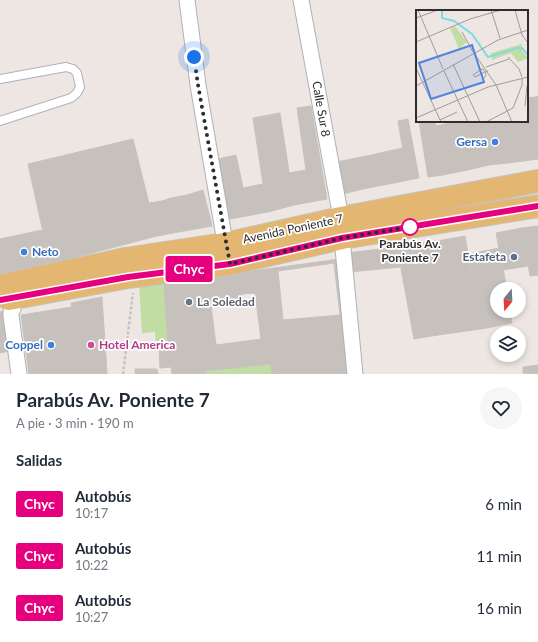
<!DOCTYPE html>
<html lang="es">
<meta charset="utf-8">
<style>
body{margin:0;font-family:Lato,sans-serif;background:#f6f6f7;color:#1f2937;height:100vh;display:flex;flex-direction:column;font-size:15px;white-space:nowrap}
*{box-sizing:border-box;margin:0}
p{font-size:13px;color:#747a83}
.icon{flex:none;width:22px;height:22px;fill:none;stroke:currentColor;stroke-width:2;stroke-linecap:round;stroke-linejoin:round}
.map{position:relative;height:374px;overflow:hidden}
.panel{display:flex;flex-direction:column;background:#fff;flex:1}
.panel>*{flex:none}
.badge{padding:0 8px;border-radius:3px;font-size:14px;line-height:26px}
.needle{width:26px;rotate:198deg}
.fabs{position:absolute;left:490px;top:282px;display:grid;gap:8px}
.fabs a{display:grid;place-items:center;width:36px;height:36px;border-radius:50%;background:#fff;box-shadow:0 2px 6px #0003;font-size:20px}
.you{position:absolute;width:20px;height:20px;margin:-10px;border:3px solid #fff;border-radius:50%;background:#1a73e8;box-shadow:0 0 0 6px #1a73e833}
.map>.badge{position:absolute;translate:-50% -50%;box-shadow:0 0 0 2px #fff}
h2{padding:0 16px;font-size:15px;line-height:36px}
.round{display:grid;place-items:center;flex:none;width:42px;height:42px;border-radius:21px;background:#f6f6f7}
.head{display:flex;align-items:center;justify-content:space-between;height:68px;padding:0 16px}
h1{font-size:19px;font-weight:700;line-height:30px}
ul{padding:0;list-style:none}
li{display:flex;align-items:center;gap:12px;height:52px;padding:0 16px}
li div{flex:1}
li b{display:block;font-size:15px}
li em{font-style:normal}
li .badge{min-width:44px;font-weight:700;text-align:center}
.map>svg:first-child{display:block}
.green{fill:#c1dda4}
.building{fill:#c6c1bd;stroke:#c9c2bb;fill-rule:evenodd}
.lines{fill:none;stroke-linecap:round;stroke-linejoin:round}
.lane-casing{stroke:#aeb2b8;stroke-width:10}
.street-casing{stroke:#aeb2b8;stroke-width:17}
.primary-casing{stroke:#c4c4c4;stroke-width:24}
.path{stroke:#c4c4c4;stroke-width:2.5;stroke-dasharray:3 2;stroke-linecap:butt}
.lane{stroke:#fff;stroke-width:8}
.street{stroke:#fff;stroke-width:15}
.primary{stroke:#e3b671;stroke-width:22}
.line-casing{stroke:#fff;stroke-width:9}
.line{stroke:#e6007e;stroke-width:6}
.walk{stroke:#2d2d2d;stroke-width:4;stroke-dasharray:0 7.2}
.shop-dot{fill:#3f7fe0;stroke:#fff;stroke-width:1.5}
.stop-dot{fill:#fff;stroke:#e6007e;stroke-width:2}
.service-dot{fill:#5c6f8a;stroke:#fff;stroke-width:1.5}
.worship-dot{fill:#6b7280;stroke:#fff;stroke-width:1.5}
.hotel-dot{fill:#d1479c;stroke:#fff;stroke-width:1.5}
.labels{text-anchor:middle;stroke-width:3.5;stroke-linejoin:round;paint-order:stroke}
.street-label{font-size:12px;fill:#2d2d2d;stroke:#fff}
.shop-label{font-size:12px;font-weight:bold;fill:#366cbe;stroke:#fff;text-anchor:end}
.stop-label{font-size:12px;font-weight:bold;fill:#2d2d2d;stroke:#fff}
.service-label{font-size:12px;font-weight:bold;fill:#4e5e75;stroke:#fff;text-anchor:end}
.worship-label{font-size:12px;font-weight:bold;fill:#5b616d;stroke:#fff;text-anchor:start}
.hotel-label{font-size:12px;font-weight:bold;fill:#b23c85;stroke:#fff;text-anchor:start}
.inset-river{fill:none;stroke:#81d9e3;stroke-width:2}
.inset-road{fill:none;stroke:#a09c9a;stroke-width:1}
.view{fill:#5283df;fill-opacity:0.15;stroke:#5283df;stroke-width:2}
.inset-edge{fill:none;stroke:#2d2d2d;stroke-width:2}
</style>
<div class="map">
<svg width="538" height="374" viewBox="0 0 538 374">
<rect width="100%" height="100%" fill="#ede6e2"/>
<!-- green -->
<path class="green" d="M164,283l4,63h-12l-1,-14 -13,1 -3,-48z
M271,364l1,10h-67v-3z"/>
<!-- building -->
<path class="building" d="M538,96v28l-3,-27z
M535,97l3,27v35l-30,4 -7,-42h26v-23z
M311,106l16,93 -33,6 -5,-32 17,-3 -9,-62z
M280,113l14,92 -26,7 -5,-28 -10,-66z
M408,119l11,59 -11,2 -10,-59z
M419,121h16l8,54 -15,2z
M465,121h17l7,44 -17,4z
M465,121l7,48 -14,3 -8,-49z
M482,121h19l7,42 -19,2z
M450,123l8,49 -15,3 -7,-49z
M133,139l24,97 -107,28 -22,-100z
M403,148l5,32 -14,3 -5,-32z
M389,151l5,32 -21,4 -6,-31z
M236,155l7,33 20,-4 5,28 -38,7 -12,-60z
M367,156l6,31 -10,2 -7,-31z
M356,158l7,31 -20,5 -6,-32z
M203,190l9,36 -17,3 -8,-34z
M187,195l8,34 -17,3 -7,-34z
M171,198l7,34 -10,2 -6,-33z
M162,201l6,33 -11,2 -8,-33z
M538,226v49l-8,1 -8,-48z
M522,228l6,38 -25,4 -7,-37z
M42,230l8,34 -50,12v-37z
M465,236l16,93 -22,3 -16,-92z
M443,240l16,92 -21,3 -15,-92z
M423,243l15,92 -24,4 -17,-92z
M397,247l3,20 -50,5 -3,-19z
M499,248l8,41h-10v22h13l2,12 -31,6 -12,-75z
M340,259l9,115h-77l-1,-10 -66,7v3h-33l-1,-7 -11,1 -1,-22h9l-4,-63zM334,263l6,52 -57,5 -5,-49zM255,293l6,46 -45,6 -5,-39 32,-4 -1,-8z
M102,297l5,77h-27l-9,-71z
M72,307l8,67h-51l-8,-59z
M7,310l7,40 -14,3v-41z
M538,365v9l-15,-1v-6z
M135,369h22l1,5h-23z"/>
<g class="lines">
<!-- lane casing -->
<g class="lane-casing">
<path id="lane" d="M0,79l66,-12 7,2 4,4 3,14 -3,6 -6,5 -71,23"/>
</g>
<!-- street casing -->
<g class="street-casing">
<path id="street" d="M187,0l11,85 29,169
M301,0l40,218
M342,238l13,136
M13,309l-2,3v4l8,58"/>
</g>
<!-- primary casing -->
<g class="primary-casing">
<path id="primary" d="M0,286l125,-27 100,-15 116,-26 197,-37
M9,299l119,-22 101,-13 113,-26 196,-32"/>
</g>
<!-- path -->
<path class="path" d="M123,374l10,-81"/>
<!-- lane -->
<use href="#lane" class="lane"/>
<!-- street -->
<use href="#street" class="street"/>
<!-- primary -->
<use href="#primary" class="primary"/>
</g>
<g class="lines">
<!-- line casing -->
<g class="line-casing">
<path id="line" d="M0,300l128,-23 102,-13 112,-26 196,-32"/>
</g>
<!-- line -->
<use href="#line" class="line"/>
<!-- walk -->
<path class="walk" d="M194,57l4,28 32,179 112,-26 75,-12 -7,1"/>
</g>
<!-- markers -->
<g class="shop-dot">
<circle cx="495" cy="142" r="4"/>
<circle cx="24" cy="252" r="4"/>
<circle cx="51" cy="345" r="4"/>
</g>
<circle class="stop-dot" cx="410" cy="227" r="8"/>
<circle class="service-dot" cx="514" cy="257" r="4"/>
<circle class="worship-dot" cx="189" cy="302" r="4"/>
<circle class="hotel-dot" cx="91" cy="345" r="4"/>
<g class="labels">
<!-- street labels -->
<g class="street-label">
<text transform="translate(321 109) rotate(80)" y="4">Calle Sur 8</text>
<text transform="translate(293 229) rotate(-12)" y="4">Avenida Poniente 7</text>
</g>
<!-- shop labels -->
<g class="shop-label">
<text x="487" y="146">Gersa</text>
<text x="32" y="256" text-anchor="start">Neto</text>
<text x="43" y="349">Coppel</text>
</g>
<!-- stop labels -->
<g class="stop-label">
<text x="410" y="248">Parabús Av.<tspan x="410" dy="14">Poniente 7</tspan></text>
</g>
<!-- service labels -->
<g class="service-label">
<text x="506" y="261">Estafeta</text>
</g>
<!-- worship labels -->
<g class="worship-label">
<text x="197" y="306">La Soledad</text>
</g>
<!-- hotel labels -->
<g class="hotel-label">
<text x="99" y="349">Hotel America</text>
</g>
</g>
<!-- overview -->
<g transform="translate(416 10)">
<rect width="112" height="112" fill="#ede6e2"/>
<path d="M39,16l12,16 -8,7 -9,-21zM106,34v7l6,7 -10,4 -7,-9 -19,7 -1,-7z" fill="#c1dda4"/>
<path class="inset-river" d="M26,0v8l12,3 18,13 16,23 29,-9h5l6,7"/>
<path class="inset-road" d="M2,0l25,59M75,0l9,28M99,0l7,25 6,8M0,8l22,-8M46,22l11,20M0,32l54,-23 31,-9M58,43l22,32 16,37M92,47l11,12 3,8M37,54l27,58M70,57l23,-8M0,58l25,54M28,61l24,51M68,68l2,-3 -1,-3 -2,-3h-1l-9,6 2,2 10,-5 3,-1M0,76l82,-46 30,-10M109,96l2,-20M0,108l72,-31 40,-10M24,110l17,-8M70,112l27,-14 9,-23v-7"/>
<path class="view" d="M56,35l12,37 -53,17 -12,-36z"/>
<rect width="112" height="112" class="inset-edge"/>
</g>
</svg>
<div class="fabs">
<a><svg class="needle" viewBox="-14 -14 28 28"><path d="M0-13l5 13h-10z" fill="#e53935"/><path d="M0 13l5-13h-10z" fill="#747a83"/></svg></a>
<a><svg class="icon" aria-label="layers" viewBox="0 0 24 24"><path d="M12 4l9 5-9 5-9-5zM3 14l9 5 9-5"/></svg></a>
</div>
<div class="you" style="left:194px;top:57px"></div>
<b class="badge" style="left:189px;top:269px;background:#e6007e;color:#fff">Chyc</b>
</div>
<section class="panel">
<div class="head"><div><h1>Parabús Av. Poniente 7</h1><p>A pie · 3 min · 190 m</p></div><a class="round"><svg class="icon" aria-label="heart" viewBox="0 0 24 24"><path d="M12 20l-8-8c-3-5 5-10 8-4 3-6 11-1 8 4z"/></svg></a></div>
<h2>Salidas</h2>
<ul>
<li><span class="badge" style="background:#e6007e;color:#fff">Chyc</span><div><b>Autobús</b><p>10:17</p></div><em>6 min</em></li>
<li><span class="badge" style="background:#e6007e;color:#fff">Chyc</span><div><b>Autobús</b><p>10:22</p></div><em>11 min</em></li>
<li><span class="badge" style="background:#e6007e;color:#fff">Chyc</span><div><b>Autobús</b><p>10:27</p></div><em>16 min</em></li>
</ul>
</section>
